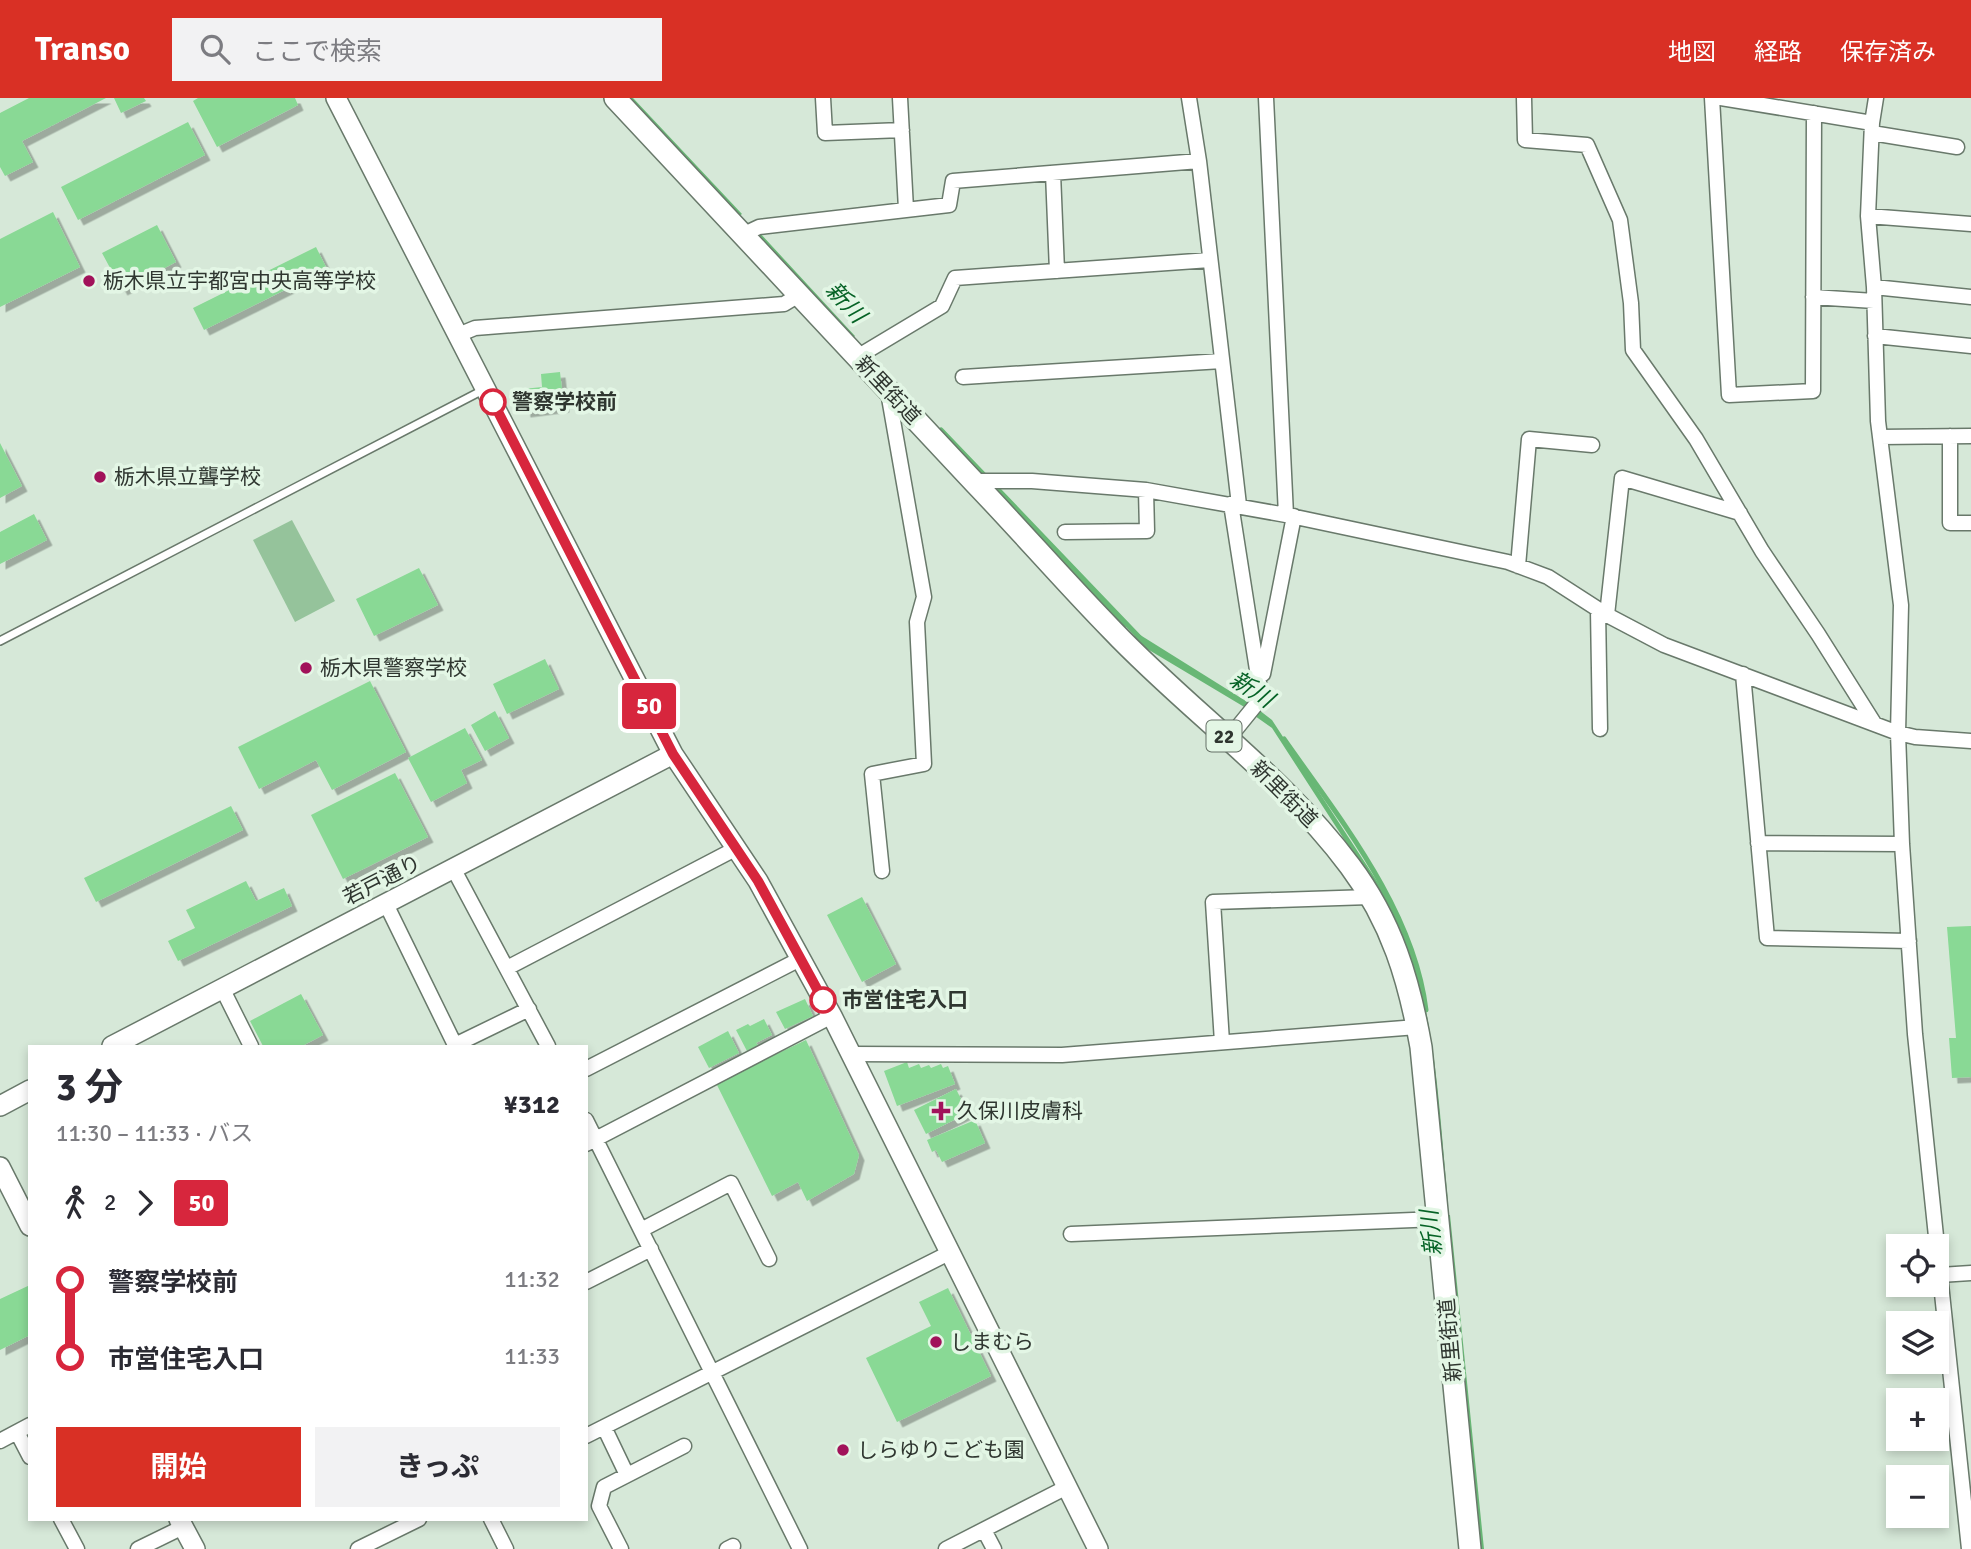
<!DOCTYPE html>
<html lang="ja">
<meta charset="utf-8">
<style>
body{margin:0;font-family:Signika,"Noto Sans JP",sans-serif;background:#f2f2f3;color:#2b2b33;height:100vh;display:flex;flex-direction:column;font-size:26px;white-space:nowrap}
*{box-sizing:border-box;margin:0}
p{font-size:23px;color:#7c7c81}
.icon{flex:none;width:38px;height:38px;fill:none;stroke:currentColor;stroke-width:2;stroke-linecap:round;stroke-linejoin:round}
.map{position:relative;flex:1;overflow:hidden}
.drawer{position:absolute;left:28px;top:947px;width:560px;height:476px;display:flex;flex-direction:column;background:#fff;border-radius:0px;box-shadow:0 4px 10px #0003}
.drawer>*{flex:none}
.badge{padding:0 14px;border-radius:5px;font-size:24px;line-height:46px}
.tools{position:absolute;left:1886px;top:1136px;display:grid;gap:14px}
.tools a{display:grid;place-items:center;width:63px;height:63px;border-radius:0px;background:#fff;box-shadow:0 4px 10px #0003;font-size:35px}
.map>.badge{position:absolute;translate:-50% -50%;box-shadow:0 0 0 4px #fff}
.legs{display:flex;align-items:center;gap:10px;height:77px;padding:0 28px;font-size:23px}
.legs p{margin-inline-start:auto}
.summary{display:flex;align-items:center;justify-content:space-between;height:119px;padding:0 28px}
h1{font-size:38px;font-weight:700;line-height:52px}
.primary-button{display:flex;gap:14px;margin-top:auto;padding:14px 28px}
.primary-button a{flex:1;height:80px;border-radius:0px;background:#d93025;color:#fff;font-size:28px;font-weight:700;line-height:80px;text-align:center}
.primary-button a+a{background:#f2f2f3;color:#2b2b33}
ul{padding:0 28px;list-style:none}
li{display:flex;align-items:center;gap:24px;height:77px;font-size:26px}
li i{display:grid;place-items:center;width:10px;height:100%;margin:0 9px;background:currentColor}
li i::after{content:'';width:18px;height:18px;margin:-9px;border:5px solid;border-radius:50%;background:#fff}
li p{margin-inline-start:auto}
li:first-child i{background:linear-gradient(#0000 50%,currentColor 0)}
li:last-child i{background:linear-gradient(currentColor 50%,#0000 0)}
header{display:flex;align-items:center;gap:42px;box-sizing:border-box;height:98px;padding:0 35px;background:#d93025;color:#fff}
header strong{font-size:33px}
nav{display:flex;gap:38px;margin-inline-start:auto;font-size:24px}
.search{width:490px;height:63px;background:#f2f2f3;display:flex;align-items:center;gap:18px;box-sizing:border-box;padding:0 24px;border-radius:0px;color:#7c7c81;font-size:26px}
.map>svg:first-child{display:block}
.green{fill:#95c39b}
.water{fill:#68b775}
.lines{fill:none;stroke-linecap:round;stroke-linejoin:round}
.stream{stroke:#68b775;stroke-width:5}
.building{fill:#89d995;filter:url(#shadow)}
.lane-casing{stroke:#69796b;stroke-width:10}
.street-casing{stroke:#69796b;stroke-width:17}
.secondary-casing{stroke:#69796b;stroke-width:22}
.primary-casing{stroke:#69796b;stroke-width:24}
.lane{stroke:#fff;stroke-width:7}
.street{stroke:#fff;stroke-width:14}
.secondary{stroke:#fff;stroke-width:19}
.primary{stroke:#fff;stroke-width:21}
.line-1-casing{stroke:#fff;stroke-width:16}
.line-1{stroke:#d7263d;stroke-width:10}
.poi-dot{fill:#a1125a;stroke:#e3f6e5;stroke-width:2.5}
.stop-1-dot{fill:#fff;stroke:#d7263d;stroke-width:3.5}
.labels{text-anchor:middle;stroke-width:7;stroke-linejoin:round;paint-order:stroke}
.shield{fill:#e3f6e5;stroke:#657066;stroke-width:2}
.shield-label{font-size:19px;font-weight:bold;fill:#2f3630}
.poi-label{font-size:21px;fill:#2f3630;stroke:#e3f6e5;text-anchor:start}
.street-label{font-size:21px;fill:#2f3630;stroke:#e3f6e5}
.stop-label{font-size:21px;font-weight:bold;fill:#2f3630;stroke:#e3f6e5;text-anchor:start}
.water-label{font-size:23px;font-style:italic;fill:#066326;stroke:#e3f6e5}
</style>
<header>
<strong>Transo</strong>
<div class="search"><svg class="icon" aria-label="search" viewBox="0 0 24 24"><circle cx="10" cy="10" r="6"/><path d="M15 15l6 6"/></svg>ここで検索</div>
<nav><a>地図</a><a>経路</a><a>保存済み</a></nav>
</header>
<div class="map">
<svg width="1971" height="1451" viewBox="0 0 1971 1451">
<defs>
<filter id="shadow"><feDropShadow dx="5.5" dy="5.5" stdDeviation="0" flood-color="#0004"/></filter>
</defs>
<rect width="100%" height="100%" fill="#d6e8d8"/>
<!-- green -->
<path class="green" d="M292,422l43,81 -40,21 -42,-82z"/>
<!-- water -->
<path class="water" d="M625,0h8l109,116 -6,4z
M759,134l96,104 -4,4 -97,-103z
M994,388l133,139 -4,5 -134,-139z
M1137,535l112,70 -3,5 -97,-58 -17,-12z
M1259,612l13,10 120,184c44,94 46,197 56,298l-6,1 -58,-302 -112,-173 -17,-12z
M1444,1117h6l34,334h-6z"/>
<g class="lines">
<!-- stream -->
<path class="stream" d="M941,332l199,208
M1284,641c56,80 130,171 142,271"/>
</g>
<!-- building -->
<path class="building" d="M29,0h77l-84,43 11,21 -28,14 -5,-9v-54z
M114,0h30l2,3 -25,12z
M198,0h97l3,7 -81,42 -24,-46z
M188,24l17,33 -127,65 -17,-33z
M53,114l27,55 -80,40v-68z
M157,127l19,37 -54,28 -20,-37z
M316,149l11,22 -123,61 -11,-22z
M560,274l4,35 -39,5 -2,-23 19,-2 -1,-13z
M0,345l22,43 -22,12z
M34,416l13,26 -47,24v-32z
M419,470l19,37 -64,31 -18,-37z
M545,561l14,30 -52,25 -14,-30z
M370,583l36,71 -74,38 -16,-30 -57,29 -21,-42z
M495,613l14,27 -24,13 -14,-26z
M465,630l17,32 -21,10 6,13 -36,19 -23,-44z
M395,675l33,64 -85,42 -32,-64z
M231,708l12,24 -147,72 -12,-24z
M246,783l10,20 28,-13 8,18 -114,55 -10,-20 27,-13 -9,-18z
M862,799l34,67 -34,18 -35,-67z
M1971,828v151l-19,1 -3,-40h7l-9,-111z
M301,896l22,41 -21,11h-39l-13,-25z
M805,901l8,17 -28,13 -9,-17z
M764,921l8,16 -16,8 2,2 -11,6 -11,-21 12,-6 2,2z
M728,933l11,22 -30,15 -11,-21z
M806,942l53,115 -5,19 -47,27 -9,-19 -26,14 -56,-113z
M907,964l2,6 10,-4 2,4 8,-3 2,3 10,-4 2,4 5,-2 7,18 -58,22 -13,-35z
M956,991l12,24 -42,21 -12,-24z
M975,1022l10,23 -43,19 -6,-12 -4,2 -5,-12z
M30,1187v50l-30,15v-51z
M948,1190l43,88 -94,46 -31,-64 65,-32 -12,-24z"/>
<g class="lines">
<!-- lane casing -->
<g class="lane-casing">
<path id="lane" d="M0,543l485,-252"/>
</g>
<!-- street casing -->
<g class="street-casing">
<path id="street" d="M823,0l2,35 77,-3
M900,0l6,111
M1189,0l10,63 40,344
M1266,0l20,417
M1524,0l1,42 62,5 33,75 11,83 2,47 63,89 66,112 56,83 56,89
M1712,0l17,297 84,-4 1,-278
M1721,0l151,25
M1876,0l-4,25 -4,93 6,71 4,134 23,184 -3,128 4,111 13,190 22,212
M1872,35l85,14
M1053,75l4,98
M1868,118l103,8
M742,137l17,-8 190,-22 4,-24 246,-20
M1874,189l97,10
M1813,199l61,4
M458,237l17,-7 309,-24 15,-9
M1875,238l96,10
M857,259l85,-51 13,-28 255,-18
M963,279l259,-16
M1950,338v87h21
M1880,339l91,-1
M974,383h58l114,9 140,25 222,47 40,15 59,38 57,30 234,88 17,4 56,4
M1065,434l82,-1 -1,-41
M1518,468l11,-127 63,6
M1598,512l2,119
M1607,517l15,-137 118,35
M1263,576l31,-158
M1743,576l24,264 142,3
M1228,641l30,-37 2,-13 -29,-185
M1758,745l144,1
M453,770l95,178
M882,773l-10,-97 52,-10 -7,-142 7,-25 -36,-205
M386,806l69,141 74,-36
M507,870l230,-120
M222,890l29,58
M1222,944l-9,-140 157,-5
M851,956l211,1 355,-28
M586,971l216,-111
M586,1022l214,429
M586,1046l246,-128
M641,1132l90,-47 38,76
M1071,1136l367,-15
M1937,1148l32,303
M1940,1177l31,-2
M586,1184l65,-33
M604,1329l23,48
M17,1334l13,25
M586,1338l365,-184
M0,1343l30,-16
M61,1421l16,30
M491,1421l15,30
M984,1432l10,19
M138,1451l45,-22
M358,1451l61,-30
M621,1451l-22,-43 5,-19 80,-41
M727,1451l6,-3
M946,1451l121,-62"/>
</g>
<!-- secondary casing -->
<g class="secondary-casing">
<path id="secondary" d="M336,0l337,656 85,127 74,135 266,533
M112,948l561,-292
M0,1008l30,-16
M0,1069l30,59
M179,1421l16,30"/>
</g>
<!-- primary casing -->
<g class="primary-casing">
<path id="primary" d="M615,0c119,129 240,255 359,384 47,49 91,100 138,148 77,81 171,146 238,236 42,56 59,114 71,181l49,502"/>
</g>
<!-- lane -->
<use href="#lane" class="lane"/>
<!-- street -->
<use href="#street" class="street"/>
<!-- secondary -->
<use href="#secondary" class="secondary"/>
<!-- primary -->
<use href="#primary" class="primary"/>
</g>
<g class="lines">
<!-- line-1 casing -->
<g class="line-1-casing">
<path id="line-1" d="M493,304l180,352 85,127 65,119"/>
</g>
<!-- line-1 -->
<use href="#line-1" class="line-1"/>
</g>
<!-- markers -->
<g class="poi-dot">
<circle cx="89" cy="183" r="7"/>
<circle cx="100" cy="379" r="7"/>
<circle cx="306" cy="570" r="7"/>
<path d="M937.5 1002.5h7v7h7v7h-7v7h-7v-7h-7v-7h7z"/>
<circle cx="936" cy="1244" r="7"/>
<circle cx="843" cy="1352" r="7"/>
</g>
<g class="stop-1-dot">
<circle cx="493" cy="304" r="12"/>
<circle cx="823" cy="902" r="12"/>
</g>
<g class="labels">
<!-- shield labels -->
<rect class="shield" x="1206.5" y="622.5" width="35" height="31" rx="5"/>
<g class="shield-label">
<text x="1224" y="645">22</text>
</g>
<!-- poi labels -->
<g class="poi-label">
<text x="103" y="190">栃木県立宇都宮中央高等学校</text>
<text x="114" y="386">栃木県立聾学校</text>
<text x="320" y="577">栃木県警察学校</text>
<text x="957" y="1020">久保川皮膚科</text>
<text x="950" y="1251">しまむら</text>
<text x="857" y="1359">しらゆりこども園</text>
</g>
<!-- street labels -->
<g class="street-label">
<text transform="translate(888 292) rotate(47)" y="7">新里街道</text>
<text transform="translate(1284 696) rotate(45)" y="7">新里街道</text>
<text transform="translate(382 782) rotate(-27)" y="7">若戸通り</text>
<text transform="translate(1450 1242) rotate(-95)" y="7">新里街道</text>
</g>
<!-- stop labels -->
<g class="stop-label">
<text x="512" y="311">警察学校前</text>
<text x="842" y="909">市営住宅入口</text>
</g>
<!-- water labels -->
<g class="water-label">
<text transform="translate(846 204) rotate(47)" y="8">新川</text>
<text transform="translate(1252 591) rotate(33)" y="8">新川</text>
<text transform="translate(1431 1135) rotate(-96)" y="8">新川</text>
</g>
</g>
</svg>
<div class="tools">
<a><svg class="icon" aria-label="locate" viewBox="0 0 24 24"><circle cx="12" cy="12" r="6"/><path d="M12 2v4M12 18v4M2 12h4M18 12h4"/></svg></a>
<a><svg class="icon" aria-label="layers" viewBox="0 0 24 24"><path d="M12 4l9 5-9 5-9-5zM3 14l9 5 9-5"/></svg></a>
<a>+</a>
<a>−</a>
</div>
<b class="badge" style="left:649px;top:608px;background:#d7263d;color:#fff">50</b>
<section class="drawer">
<div class="summary"><div><h1>3 分</h1><p>11:30 – 11:33 · バス</p></div><b>¥312</b></div>
<div class="legs"><svg class="icon" aria-label="walk" viewBox="0 0 24 24"><circle cx="13" cy="4" r="2"/><path d="M13 8l-2 6 4 7M11 14l-3 7M7 12l3-4h3l4 4"/></svg>2<svg class="icon" aria-label="forward" viewBox="0 0 24 24"><path d="M9 5l7 7-7 7"/></svg><b class="badge" style="background:#d7263d;color:#fff">50</b></div>
<ul>
<li><i style="color:#d7263d"></i><b>警察学校前</b><p>11:32</p></li>
<li><i style="color:#d7263d"></i><b>市営住宅入口</b><p>11:33</p></li>
</ul>
<div class="primary-button"><a>開始</a><a>きっぷ</a></div>
</section>
</div>
